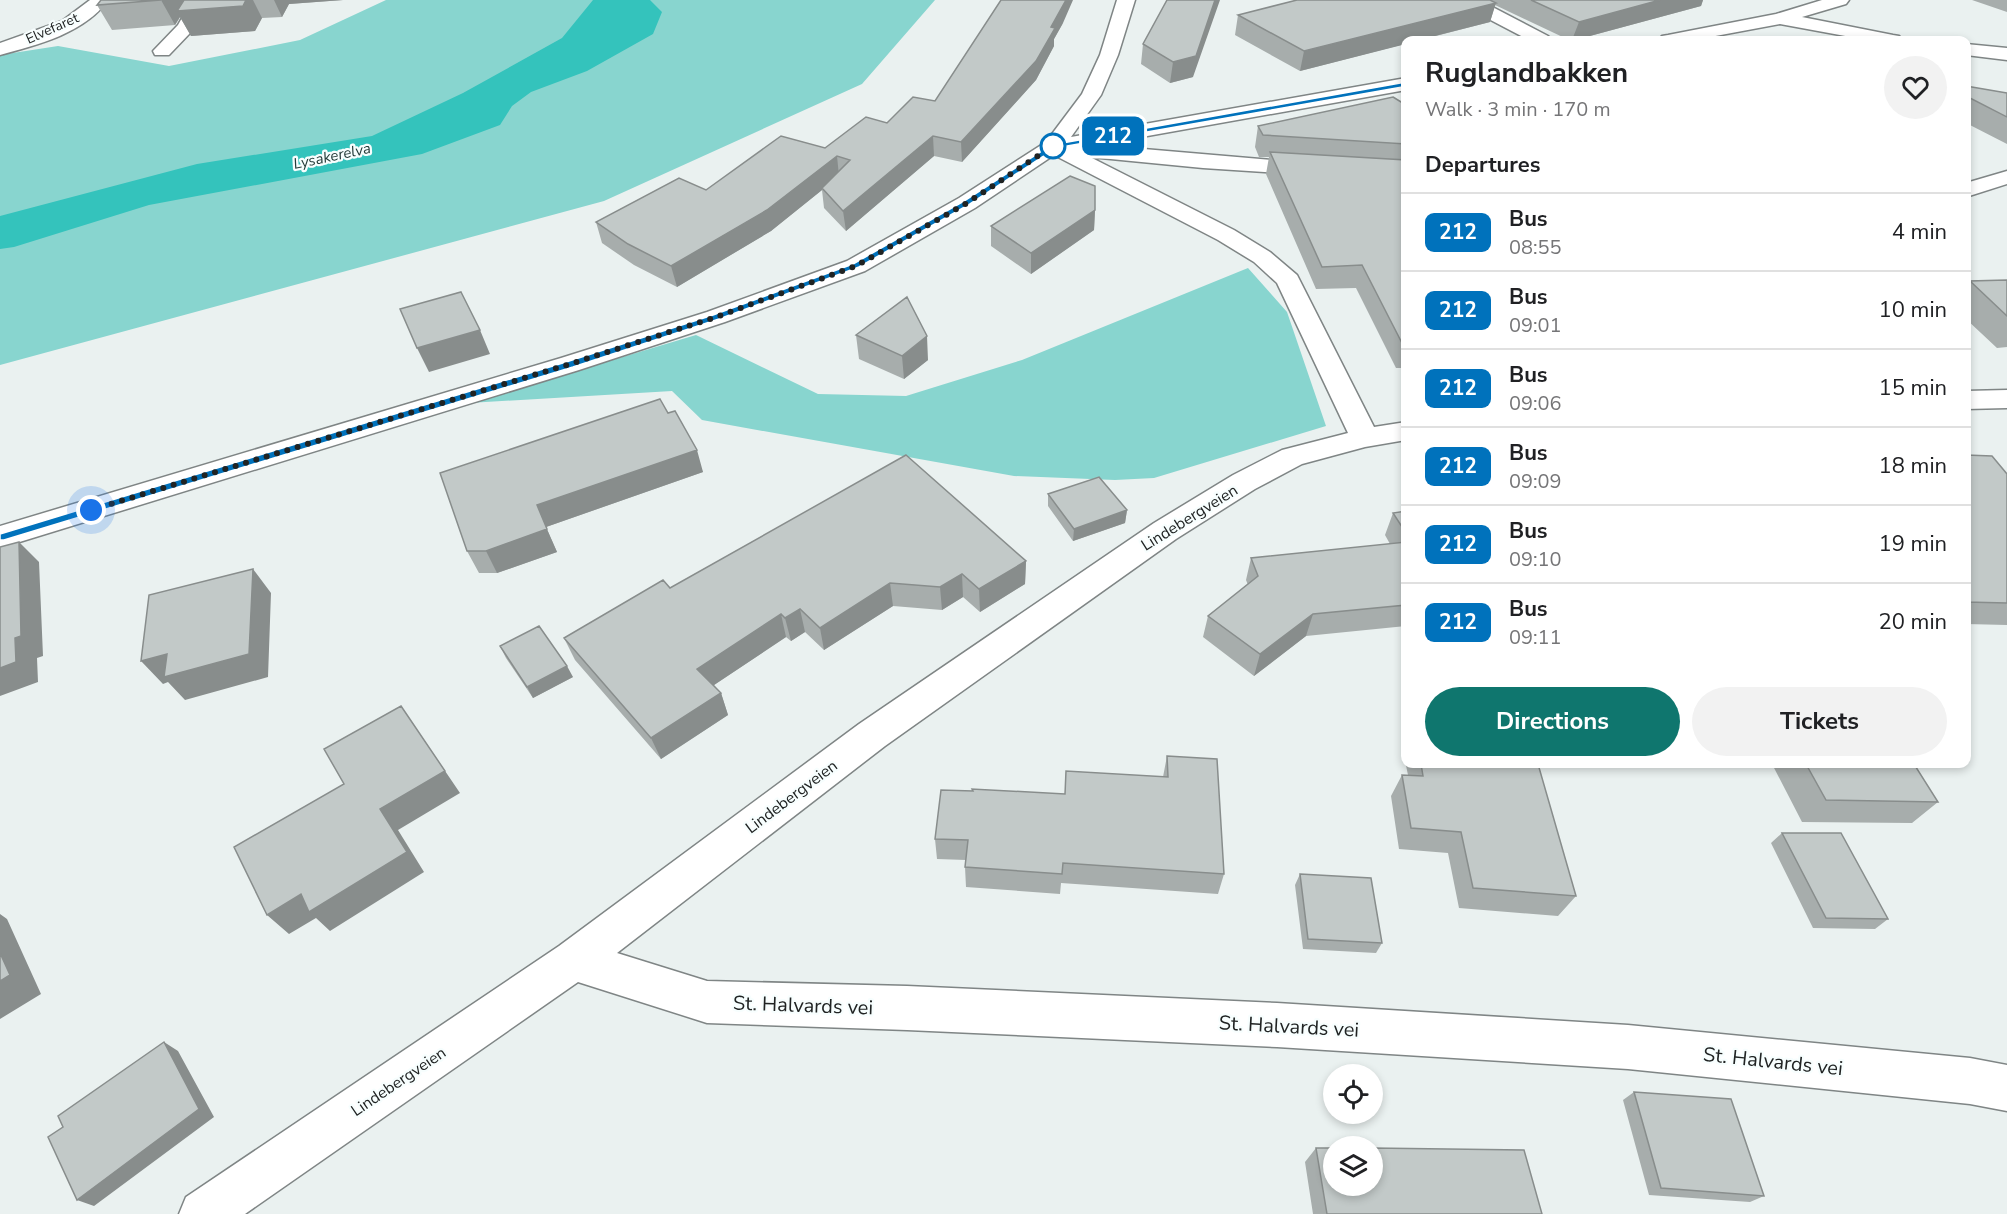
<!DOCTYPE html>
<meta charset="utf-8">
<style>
body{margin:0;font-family:"Nunito Sans",sans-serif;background:#f2f2f2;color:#202124;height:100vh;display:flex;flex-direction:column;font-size:22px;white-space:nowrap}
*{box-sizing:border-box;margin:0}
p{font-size:20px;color:#757577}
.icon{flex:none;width:33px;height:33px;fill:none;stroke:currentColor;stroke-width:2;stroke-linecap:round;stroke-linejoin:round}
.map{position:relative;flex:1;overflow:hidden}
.drawer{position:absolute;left:1401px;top:36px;width:570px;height:732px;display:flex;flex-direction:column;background:#fff;border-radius:12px;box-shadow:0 3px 9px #0003}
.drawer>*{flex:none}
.badge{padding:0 12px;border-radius:9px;font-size:21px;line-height:39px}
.fabs{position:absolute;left:1323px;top:1064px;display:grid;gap:12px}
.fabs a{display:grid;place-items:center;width:60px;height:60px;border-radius:50%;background:#fff;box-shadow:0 3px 9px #0003;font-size:30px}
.you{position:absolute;width:30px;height:30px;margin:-15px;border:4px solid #fff;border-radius:50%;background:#1a73e8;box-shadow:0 0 0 9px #1a73e833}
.map>.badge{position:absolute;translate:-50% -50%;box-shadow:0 0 0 3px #fff}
h2{padding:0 24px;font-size:22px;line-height:54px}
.round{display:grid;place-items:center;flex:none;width:63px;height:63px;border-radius:32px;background:#f2f2f2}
.overview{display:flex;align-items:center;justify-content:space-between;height:102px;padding:0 24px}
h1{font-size:28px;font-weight:700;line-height:45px}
.cta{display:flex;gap:12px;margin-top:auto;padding:12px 24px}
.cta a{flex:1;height:69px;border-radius:36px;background:#0f766e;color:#fff;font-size:24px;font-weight:700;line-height:69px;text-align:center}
.cta a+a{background:#f2f2f2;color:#202124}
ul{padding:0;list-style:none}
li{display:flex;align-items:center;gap:18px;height:78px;padding:0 24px;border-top:2px solid #e0e0e0}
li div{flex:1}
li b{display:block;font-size:22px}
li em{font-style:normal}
li .badge{min-width:66px;font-weight:700;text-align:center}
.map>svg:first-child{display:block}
.green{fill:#88d5cf}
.water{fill:#34c3bc}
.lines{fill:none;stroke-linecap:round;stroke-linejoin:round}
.minor-casing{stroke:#7f8585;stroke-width:3}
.minor{fill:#fff;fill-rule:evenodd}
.wall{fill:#a7adac}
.shaded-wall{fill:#888d8c}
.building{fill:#c2c9c8;stroke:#888d8c;stroke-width:1.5}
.line{fill:#0072bc;stroke:#fff;stroke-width:1.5}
.walk{stroke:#202323;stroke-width:6;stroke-dasharray:0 10.8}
.stop-dot{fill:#fff;stroke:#0072bc;stroke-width:3}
.labels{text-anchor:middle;stroke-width:4.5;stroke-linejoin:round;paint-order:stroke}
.far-street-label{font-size:14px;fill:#202323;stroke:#f7fefe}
.far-water-label{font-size:15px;font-style:italic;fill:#233a38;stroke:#f7fefe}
.street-label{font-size:16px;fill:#202323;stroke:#f7fefe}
.near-street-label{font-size:20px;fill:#202323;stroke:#f7fefe}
</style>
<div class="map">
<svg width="2007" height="1214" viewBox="0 0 2007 1214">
<rect width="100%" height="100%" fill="#eaf1f0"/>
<!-- green -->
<path class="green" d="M386,0h549l-73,84 -258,117 -604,164v-310l58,-9 111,20 131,-26z
M1248,268l39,44 39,114 -172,52 -39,2 -101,-4 -312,-56 -30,-29 -203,12 227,-68 122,59 88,2 116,-36z"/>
<!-- water -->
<path class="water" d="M593,0h57l12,12 -9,22 -66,37 -56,21 -19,14 -12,19 -78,29 -273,51 -135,42 -14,2v-33l197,-52 175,-28 91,-43 99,-55z"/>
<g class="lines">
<!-- minor casing -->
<g class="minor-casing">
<path id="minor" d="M90,0h18c-23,33 -71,45 -108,55v-12l62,-22z
M192,0h18l-19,32 -22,23h-14l-2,-4 25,-26z
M1117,0h18l-17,55 -17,40 -30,42 335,-59v12l-309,55 222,19 3,5 -3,5 -8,1 -108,-7 -113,-11 144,73 36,22 27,23 77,152 32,-5v18l-41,7 -63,17 -47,25 -79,50 -291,207 -268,207 90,28 200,5 370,17 351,22 342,33 37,7v46l-37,-7 -342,-35 -351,-22 -370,-17 -200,-7 -129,-41 -333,232h-66l7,-17 373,-251 300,-222 295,-201 79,-48 49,-25 66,-17 -71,-150 -23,-21 -36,-22 -164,-85 -79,53 -110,63 -140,51 -146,48 -579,178v-22l561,-168 146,-46 140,-51 112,-63 87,-56 36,-48 18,-39z
M1457,0h22l69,36 3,4h-22l-69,-36z
M1822,0h27l-3,4 -44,13 91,18 6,1 3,4h-35l-87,-16 -86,16h-35l3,-4 6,-1 108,-21z
M1966,44l41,4v12l-41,-5z
M2007,171v13l-41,13v-14z
M2007,390v18l-41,1v-18z"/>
</g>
<!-- minor -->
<use href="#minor" class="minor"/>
</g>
<!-- wall -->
<path class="wall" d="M101,0h242l-54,4 -7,13 -20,1 -7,13 -64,5 -11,-19 -5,8 -63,5 -15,-25z
M1167,0l26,77 -23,6 -29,-19 2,-20z
M1297,0h406l-2,6 -126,34h-6l-74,-35 -5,17 -190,49 -65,-36 3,-20z
M1972,0h35v12z
M1063,23l-9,16v7l-18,34 -74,82 -28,-6 -88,75 -22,-23 -2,-18 -51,41 -94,56 -43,-22 -32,-22 -6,-21 110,-32 119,-42 62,-25 48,-22z
M1966,86l41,7v51l-41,-21z
M1406,105v263h-10l-40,-80 -40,1 -50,-115 3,-17h-10l-4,-10 3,-21z
M1095,210l-1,20 -63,44 -40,-28v-20z
M2007,280v67l-10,1 -31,-29v-33l4,-5z
M856,335l72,25 -24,19 -45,-20z
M668,413l35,59 -157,55 11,25 -60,21h-18l-12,-22z
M1966,455l41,19v151l-41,-1z
M1048,494l79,16 -2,13 -52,18 -25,-35z
M1406,511v115l-100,10 -52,40 -51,-39 5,-21 40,-31 -2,-5 5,-22 139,-14 -5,-9 8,-22z
M1026,561l-1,23 -45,28 -17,-15 -21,13 -49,-4 -69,44 -19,-18 -14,9 -5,-4 -72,48 7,8 7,22 -67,44 -86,-99 -11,-22 106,-50z
M500,646l73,31 -40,21 -27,-40z
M1406,746v18h132l38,132 -18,20 -99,-8 -11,-55 -49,-4 -8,-53 11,-21h6l-5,-24z
M1167,756l57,118 -6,20 -157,-11 -1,11 -94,-7 -1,-20 1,-7 -29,-1 -2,-20 37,-48 93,3 1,-23 97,6z
M1772,764h142l24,38 -26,21 -110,-1z
M1782,833l106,86 -13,10 -62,-1 -42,-85z
M1300,874l82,69 -6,10 -73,-4 -8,-64z
M1634,1092l130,104 -14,6 -101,-7 -26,-95z
M1316,1148l226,66h-229l-8,-52z"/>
<!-- shaded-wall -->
<path class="shaded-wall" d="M161,0h92l9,18 -7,13 -64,5 -11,-19 -5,8z
M274,0h69l-54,4 -7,13z
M1066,0h7l-10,23 -9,16v7l-18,34 -74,82 -1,-20z
M1215,0h5l-27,77 -23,6 3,-21z
M1660,0h43l-2,6 -126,34h-3l7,-18z
M1496,3l-6,19 -71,18h-13v4l-106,27 4,-20z
M933,136l1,20 -88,75 -3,-20z
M837,156l2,20 -17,12v2l-51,41 -94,56 -6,-21z
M1095,210l-1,20 -63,44v-21z
M480,330l10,24 -61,18 -12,-24z
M927,336l1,24 -24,19 -2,-23z
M697,450l6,22 -157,55 11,25 -60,21 -11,-22 51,-46z
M1127,510l-2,13 -52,18 1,-12z
M19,542l20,20 4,94 -6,2 1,24 -38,14v-28l15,-30z
M1026,561l-1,23 -45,28 -1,-23z
M253,569l18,24 -3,84 -83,23 -17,-18 -5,2 -22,-23 26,-7z
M962,574l1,23 -21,13 -2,-23z
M890,583l3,23 -69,44 -4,-22z
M800,609l5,23 -14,9 -6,-23z
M781,614l5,23 -81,54 -8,-22z
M1313,614l-7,22 -52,40 6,-22z
M567,666l6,11 -40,21 -6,-11z
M721,693l7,22 -67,44 -10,-21z
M401,706l59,87 -62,37 26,42 -94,59 -14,-13 -27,16 -22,-19 34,-21 79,-85z
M0,914l7,5 34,75 -41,25z
M164,1042l14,9 36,66 -120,89 -17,-6z"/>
<!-- building -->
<path class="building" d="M101,0h60l-64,5z
M184,0h62l-3,6 -66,5z
M1001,0h65l-15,27 4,1 -19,33 -75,81 -28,-6 -90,75 -21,-23 28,-28 -13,-4 -70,54 -96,56 -43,-22 -32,-22 83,-44 27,12 75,-54 44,12 41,-31 21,6 26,-26 22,4z
M1167,0h48l-19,56 -23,6 -30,-18z
M1297,0h193l6,3 -192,48 -66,-36z
M1531,0h129l-81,22z
M1966,86l41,7v24l-41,-21z
M1393,97l13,8v39l-143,-9 -5,-9z
M1270,152l136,8v185h-3l-41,-80 -40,2z
M1070,176l25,10v24l-64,43 -40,-27z
M2007,280v36l-37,-35z
M461,292l19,38 -63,18 -17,-39z
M907,297l20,39 -25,20 -46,-21z
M660,399l8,14 7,-2 22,39 -160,55 10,24 -61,22h-19l-27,-78z
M906,455l120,106 -47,28 -17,-15 -22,13 -50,-4 -70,45 -20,-19 -15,9 -4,-4 -84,55 24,24 -70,45 -87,-100 99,-58 7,8z
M1966,455l26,1 15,18v129l-41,-1z
M1099,477l28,33 -53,19 -26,-35z
M1406,511v22l-13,-20z
M19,542l2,94 -6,2 1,24 -16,6v-121z
M1406,542v63l-93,9 -53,40 -52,-38 50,-40 -7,-18z
M253,569l-4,85 -85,23 3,-23 -26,7 8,-66z
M539,626l28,40 -40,21 -27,-41z
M401,706l44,65 -65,38 27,43 -98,60 -8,-18 -34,21 -33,-68 110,-63 -20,-35z
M1167,756l50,3 7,115 -161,-11 -1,11 -97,-7 3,-27 -33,-1 6,-49 32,1 -1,-2 93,5 1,-23 102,6z
M1421,764h117l38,132 -103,-8 -12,-56 -50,-4 -9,-53 21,1z
M1806,764h108l24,38 -112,-2z
M1782,833h59l47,86 -62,-1z
M1300,874l71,4 11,65 -74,-4z
M0,953l10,22 -10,6z
M164,1042l35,67 -122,91 -29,-63 15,-10 -5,-11z
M1634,1092l97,7 33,97 -103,-8z
M1316,1148h18v37h38v-37l152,2 18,64h-215z"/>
<!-- line -->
<path class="line" d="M1406,82l2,4 -352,62 -86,56 -111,63 -140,52 -146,48 -569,173h-4v-6l566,-172 147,-47 140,-51 111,-63 87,-56z"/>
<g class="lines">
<!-- walk -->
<path class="walk" d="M91,510l479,-146 146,-47 140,-51 111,-63 86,-57"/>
</g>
<!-- markers -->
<circle class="stop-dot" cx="1053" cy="146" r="12"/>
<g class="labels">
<!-- far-street labels -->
<g class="far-street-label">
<text transform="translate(52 28) rotate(-24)" y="5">Elvefaret</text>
</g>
<!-- far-water labels -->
<g class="far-water-label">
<text transform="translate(332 156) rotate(-12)" y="5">Lysakerelva</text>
</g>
<!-- street labels -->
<g class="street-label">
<text transform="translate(1189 517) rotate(-32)" y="6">Lindebergveien</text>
<text transform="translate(791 796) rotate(-37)" y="6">Lindebergveien</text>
<text transform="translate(398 1081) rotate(-34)" y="6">Lindebergveien</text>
</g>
<!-- near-street labels -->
<g class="near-street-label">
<text transform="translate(803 1005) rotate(2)" y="7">St. Halvards vei</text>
<text transform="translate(1289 1026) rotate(3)" y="7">St. Halvards vei</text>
<text transform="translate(1773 1061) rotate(6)" y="7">St. Halvards vei</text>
</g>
</g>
</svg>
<div class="fabs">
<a><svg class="icon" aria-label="locate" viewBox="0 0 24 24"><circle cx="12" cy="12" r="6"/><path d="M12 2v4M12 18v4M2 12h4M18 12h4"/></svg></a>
<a><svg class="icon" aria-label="layers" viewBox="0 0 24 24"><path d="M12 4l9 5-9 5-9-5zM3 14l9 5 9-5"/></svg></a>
</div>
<div class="you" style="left:91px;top:510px"></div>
<b class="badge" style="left:1113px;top:136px;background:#0072bc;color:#fff">212</b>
<section class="drawer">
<div class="overview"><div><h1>Ruglandbakken</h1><p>Walk · 3 min · 170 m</p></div><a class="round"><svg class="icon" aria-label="heart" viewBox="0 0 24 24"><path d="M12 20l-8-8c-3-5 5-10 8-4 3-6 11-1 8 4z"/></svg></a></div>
<h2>Departures</h2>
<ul>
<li><span class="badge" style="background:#0072bc;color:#fff">212</span><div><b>Bus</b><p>08:55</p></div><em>4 min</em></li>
<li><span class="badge" style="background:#0072bc;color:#fff">212</span><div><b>Bus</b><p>09:01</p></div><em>10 min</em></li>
<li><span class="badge" style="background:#0072bc;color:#fff">212</span><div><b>Bus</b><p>09:06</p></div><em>15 min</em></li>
<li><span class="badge" style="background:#0072bc;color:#fff">212</span><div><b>Bus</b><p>09:09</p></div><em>18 min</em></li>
<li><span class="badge" style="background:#0072bc;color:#fff">212</span><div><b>Bus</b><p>09:10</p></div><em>19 min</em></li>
<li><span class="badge" style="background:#0072bc;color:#fff">212</span><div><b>Bus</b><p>09:11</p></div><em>20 min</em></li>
</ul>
<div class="cta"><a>Directions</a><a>Tickets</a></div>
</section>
</div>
